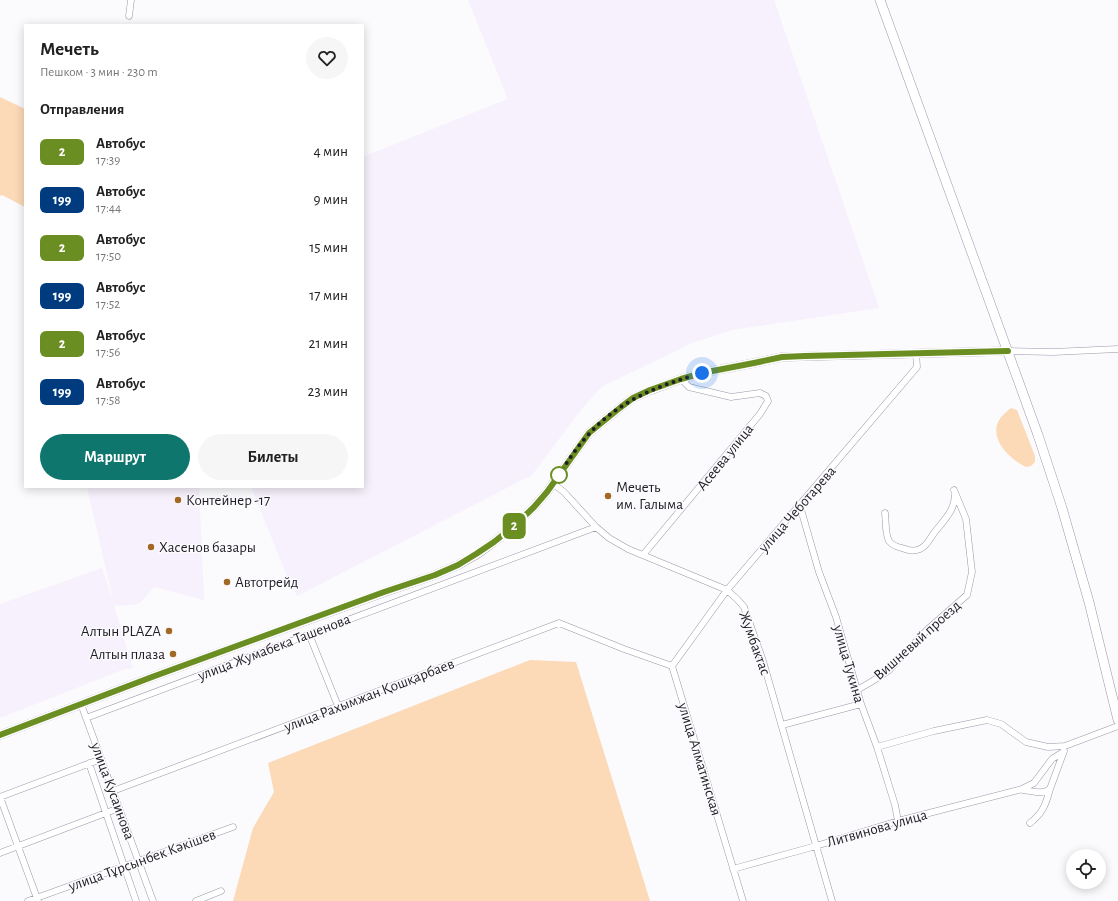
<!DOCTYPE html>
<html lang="ru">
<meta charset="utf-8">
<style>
body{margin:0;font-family:"Alegreya Sans",sans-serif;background:#f6f6f6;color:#222;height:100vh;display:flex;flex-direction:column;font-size:15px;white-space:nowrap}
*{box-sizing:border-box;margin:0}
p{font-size:13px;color:#767676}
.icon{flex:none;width:22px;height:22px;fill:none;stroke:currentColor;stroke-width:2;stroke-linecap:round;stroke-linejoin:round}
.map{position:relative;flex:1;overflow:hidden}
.panel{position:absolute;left:24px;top:24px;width:340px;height:464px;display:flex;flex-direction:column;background:#fff;border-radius:0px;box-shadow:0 2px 10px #0003}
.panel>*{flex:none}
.badge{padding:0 8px;border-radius:6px;font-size:14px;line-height:26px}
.fabs{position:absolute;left:1066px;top:849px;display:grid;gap:8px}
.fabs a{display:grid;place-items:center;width:40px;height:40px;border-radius:50%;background:#fff;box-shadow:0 2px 10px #0003;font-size:20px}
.you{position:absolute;width:20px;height:20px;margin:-10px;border:3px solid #fff;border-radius:50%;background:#1a73e8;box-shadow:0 0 0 6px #1a73e833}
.map>.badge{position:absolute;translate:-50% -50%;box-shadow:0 0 0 2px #fff}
h2{padding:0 16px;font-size:15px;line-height:36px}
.round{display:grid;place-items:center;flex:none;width:42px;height:42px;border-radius:21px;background:#f6f6f6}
.summary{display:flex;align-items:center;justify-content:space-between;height:68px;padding:0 16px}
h1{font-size:19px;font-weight:600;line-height:30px}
.action{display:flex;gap:8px;margin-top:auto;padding:8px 16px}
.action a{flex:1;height:46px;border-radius:24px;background:#0f766e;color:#fff;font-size:16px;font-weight:600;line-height:46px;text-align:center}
.action a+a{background:#f6f6f6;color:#222}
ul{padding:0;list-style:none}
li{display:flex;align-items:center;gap:12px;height:48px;padding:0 16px}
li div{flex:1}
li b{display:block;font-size:15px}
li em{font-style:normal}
li .badge{min-width:44px;font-weight:700;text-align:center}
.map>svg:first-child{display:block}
.built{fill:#f6f1fc}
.green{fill:#fcd9b7}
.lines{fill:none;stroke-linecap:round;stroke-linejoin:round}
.minor-casing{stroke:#9e96a7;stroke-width:7}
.secondary-casing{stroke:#9e96a7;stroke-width:9}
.primary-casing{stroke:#9e96a7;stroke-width:10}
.minor{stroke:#fff;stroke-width:6}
.secondary{stroke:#fff;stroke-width:8}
.primary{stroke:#fff;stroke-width:9}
.line-casing{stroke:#fff;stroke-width:9}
.line{stroke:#6b8e23;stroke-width:6}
.walk{stroke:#201d24;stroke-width:4;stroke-dasharray:0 7.2}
.stop-dot{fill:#fff;stroke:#6b8e23;stroke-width:2}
.poi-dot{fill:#a26926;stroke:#fbfafd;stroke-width:1.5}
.labels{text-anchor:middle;stroke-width:3;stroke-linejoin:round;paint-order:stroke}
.street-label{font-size:15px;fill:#201d24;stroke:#fbfafd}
.poi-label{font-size:15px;fill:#201d24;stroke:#fbfafd;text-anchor:start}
</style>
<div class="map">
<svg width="1118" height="901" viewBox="0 0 1118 901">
<rect width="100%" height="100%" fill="#fbfafd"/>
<!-- built -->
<path class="built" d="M468,0h306l105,308 -147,22 -40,13 -91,44 -21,24 -48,64 -235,121 -10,-20 -36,-89h112v-330l145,-58z
M87,487h112l5,113 -50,-13 -15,17 -25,2 19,62 -11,2 -122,48v-114l102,-36 12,36z"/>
<!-- green -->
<path class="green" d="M0,97l25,12v98l-23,-12 -2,1z
M1011,408l6,2 18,46v6l-4,4 -5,1c-15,-7 -36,-26 -28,-45 3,-6 8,-10 13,-14z
M530,660l46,2 74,239h-417l20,-73 21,-36 -6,-29z"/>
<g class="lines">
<!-- minor casing -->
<g class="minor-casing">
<path id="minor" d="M129,16l2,-16
M1008,351l45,1 65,-3
M552,483l12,9 32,35 13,11 19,11 99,41 10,9 7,8 19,54 69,240
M800,506l19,66 17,45 25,87 16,43 18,58 3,16
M885,513c1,8 0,21 4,28 3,4 8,6 13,7 6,2 11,4 18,1 7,-3 9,-9 14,-16 9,-12 21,-22 21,-39
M643,555l117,-141 8,-13 -2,-5 -6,-3 -29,4 -42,-10 -8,-8
M309,634l29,72
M672,666l55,-76 190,-223 -1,-14
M857,690l14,-8 17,-11 40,-42 39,-34 5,-23 -6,-53 -12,-29
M81,704l72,197
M86,718l510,-191
M782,725l79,-21
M877,747l57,-16 53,-11 14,4 25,18 22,5 17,-1 53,-20
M89,763l47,138
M1023,790c10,1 19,5 27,-1l14,-38
M113,791l446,-168 65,26 48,17 71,235
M0,797l38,104
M0,797l101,-38
M1030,823c13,-10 16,-19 20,-34
M0,853l119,-45
M733,869l83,-23 82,-25 124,-32 12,-6 18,-24 11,-7
M28,901l205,-74
M196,901l25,-10"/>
</g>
<!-- secondary casing -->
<g class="secondary-casing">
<path id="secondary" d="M0,735l152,-58 233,-85 50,-17 23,-10 18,-10 18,-13 20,-16 20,-19 13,-15 42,-59 32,-26 12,-9 18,-8 30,-11 21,-6 52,-10 28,-6 35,-1 191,-5"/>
</g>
<!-- primary casing -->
<g class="primary-casing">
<path id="primary" d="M880,0l158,435 24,73 27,94 29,118"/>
</g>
<!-- minor -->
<use href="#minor" class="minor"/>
<!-- secondary -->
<use href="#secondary" class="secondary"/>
<!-- primary -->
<use href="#primary" class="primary"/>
</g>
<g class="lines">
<!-- line casing -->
<g class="line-casing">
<path id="line" d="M0,735l152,-58 232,-85 51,-17 23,-10 18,-11 18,-12 20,-16 20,-19 13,-15 42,-59 32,-26 12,-9 17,-8 31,-11 21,-6 52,-10 28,-6 23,-1 203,-5"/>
</g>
<!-- line -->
<use href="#line" class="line"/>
<!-- walk -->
<path class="walk" d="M559,475c9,-14 19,-30 31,-42 30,-33 70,-48 112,-60"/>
</g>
<!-- markers -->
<circle class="stop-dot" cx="559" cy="475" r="8"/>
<g class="poi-dot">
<circle cx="608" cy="496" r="4"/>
<circle cx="178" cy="500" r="4"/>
<circle cx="151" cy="547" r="4"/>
<circle cx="227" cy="582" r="4"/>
<circle cx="169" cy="631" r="4"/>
<circle cx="173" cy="654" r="4"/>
</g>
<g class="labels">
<!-- street labels -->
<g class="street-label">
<text transform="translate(725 457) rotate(-51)" y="5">Асеева улица</text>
<text transform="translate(797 509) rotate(-49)" y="5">улица Чеботарева</text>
<text transform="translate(917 640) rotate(-42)" y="5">Вишневый проезд</text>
<text transform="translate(755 643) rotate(70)" y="5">Жумбактас</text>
<text transform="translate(274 647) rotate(-21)" y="5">улица Жумабека Ташенова</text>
<text transform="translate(849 664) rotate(74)" y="5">улица Тукина</text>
<text transform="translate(369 695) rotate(-21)" y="5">улица Рахымжан Қошқарбаев</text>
<text transform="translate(700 759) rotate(73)" y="5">улица Алматинская</text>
<text transform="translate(113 791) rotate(70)" y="5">улица Кусаинова</text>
<text transform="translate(877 828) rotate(-16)" y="5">Литвинова улица</text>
<text transform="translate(142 860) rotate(-20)" y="5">улица Тұрсынбек Кәкішев</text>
</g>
<!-- poi labels -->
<g class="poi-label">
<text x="616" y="492">Мечеть<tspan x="616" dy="17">им. Галыма</tspan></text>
<text x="186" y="505">Контейнер -17</text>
<text x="159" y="552">Хасенов базары</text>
<text x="235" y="587">Автотрейд</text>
<text x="161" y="636" text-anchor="end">Алтын PLAZA</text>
<text x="165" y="659" text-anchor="end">Алтын плаза</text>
</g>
</g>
</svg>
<div class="fabs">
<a><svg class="icon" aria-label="locate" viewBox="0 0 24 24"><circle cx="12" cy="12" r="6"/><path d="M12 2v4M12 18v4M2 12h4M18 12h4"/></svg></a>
</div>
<div class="you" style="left:702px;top:373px"></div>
<b class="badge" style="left:514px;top:526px;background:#6b8e23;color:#fff">2</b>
<section class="panel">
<div class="summary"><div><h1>Мечеть</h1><p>Пешком · 3 мин · 230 m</p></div><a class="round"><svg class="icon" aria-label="heart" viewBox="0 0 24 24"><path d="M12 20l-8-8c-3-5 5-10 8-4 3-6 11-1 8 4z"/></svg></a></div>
<h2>Отправления</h2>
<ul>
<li><span class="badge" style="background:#6b8e23;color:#fff">2</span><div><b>Автобус</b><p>17:39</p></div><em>4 мин</em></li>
<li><span class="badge" style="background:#003b80;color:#fff">199</span><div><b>Автобус</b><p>17:44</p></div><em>9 мин</em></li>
<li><span class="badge" style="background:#6b8e23;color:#fff">2</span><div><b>Автобус</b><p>17:50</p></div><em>15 мин</em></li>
<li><span class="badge" style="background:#003b80;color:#fff">199</span><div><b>Автобус</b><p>17:52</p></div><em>17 мин</em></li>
<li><span class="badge" style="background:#6b8e23;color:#fff">2</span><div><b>Автобус</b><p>17:56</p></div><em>21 мин</em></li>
<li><span class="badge" style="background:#003b80;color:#fff">199</span><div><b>Автобус</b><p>17:58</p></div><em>23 мин</em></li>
</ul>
<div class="action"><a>Маршрут</a><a>Билеты</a></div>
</section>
</div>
